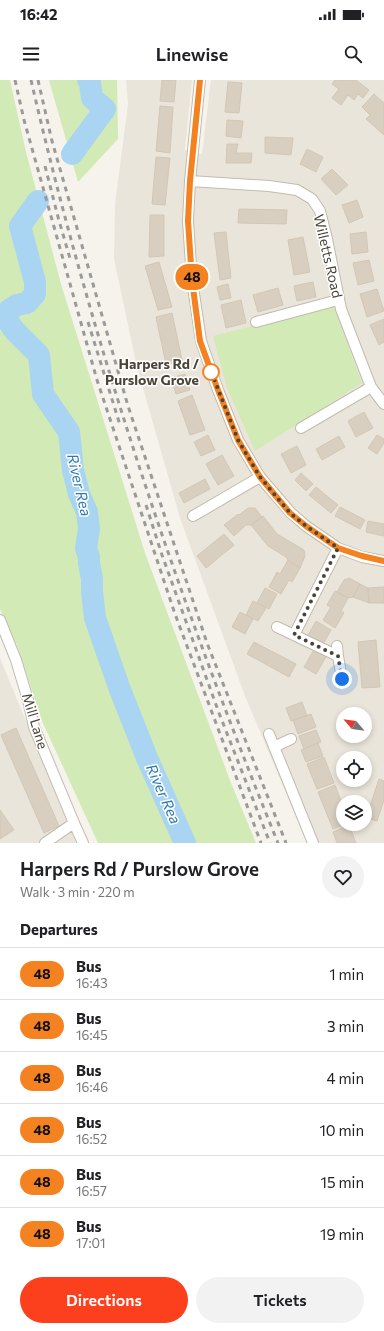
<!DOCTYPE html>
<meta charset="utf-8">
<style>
body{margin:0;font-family:Commissioner,sans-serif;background:#f2f2f2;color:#202124;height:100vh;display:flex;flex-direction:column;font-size:15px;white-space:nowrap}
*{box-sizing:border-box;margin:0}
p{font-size:13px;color:#757577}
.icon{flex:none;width:22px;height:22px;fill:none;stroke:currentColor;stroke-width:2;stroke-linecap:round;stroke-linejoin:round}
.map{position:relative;height:763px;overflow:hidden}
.sheet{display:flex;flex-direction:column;background:#fff;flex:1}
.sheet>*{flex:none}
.badge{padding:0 8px;border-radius:13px;font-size:14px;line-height:26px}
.needle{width:26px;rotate:298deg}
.controls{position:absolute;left:336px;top:627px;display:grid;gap:8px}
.controls a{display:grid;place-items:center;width:36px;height:36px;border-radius:50%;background:#fff;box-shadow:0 2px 6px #0003;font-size:20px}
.you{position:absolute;width:20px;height:20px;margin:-10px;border:3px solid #fff;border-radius:50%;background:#1a73e8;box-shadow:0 0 0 6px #1a73e833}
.map>.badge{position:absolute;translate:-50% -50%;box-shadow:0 0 0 2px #fff}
h2{padding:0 20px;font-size:15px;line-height:36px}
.round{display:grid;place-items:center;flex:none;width:42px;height:42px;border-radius:21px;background:#f2f2f2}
.summary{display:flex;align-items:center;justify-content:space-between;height:68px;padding:0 20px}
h1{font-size:19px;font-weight:600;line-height:30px}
.cta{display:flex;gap:8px;margin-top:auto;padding:8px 20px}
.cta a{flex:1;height:46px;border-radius:24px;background:#fc3f1d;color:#fff;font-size:16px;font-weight:600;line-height:46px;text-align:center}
.cta a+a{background:#f2f2f2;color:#202124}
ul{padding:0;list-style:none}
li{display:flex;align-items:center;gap:12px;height:52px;padding:0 20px;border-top:1px solid #e0e0e0}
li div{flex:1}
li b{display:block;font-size:15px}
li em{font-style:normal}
li .badge{min-width:44px;font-weight:700;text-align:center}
.status{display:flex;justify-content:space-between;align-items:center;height:28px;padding:0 20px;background:#fff;direction:ltr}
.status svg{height:11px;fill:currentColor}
header{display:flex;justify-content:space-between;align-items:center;height:52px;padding:0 20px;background:#fff;font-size:18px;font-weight:600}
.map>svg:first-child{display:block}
.residential{fill:#eae5da;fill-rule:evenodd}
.green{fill:#d2eab5}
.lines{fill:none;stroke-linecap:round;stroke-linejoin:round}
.river{stroke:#a9d4f2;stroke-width:22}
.building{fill:#d8cfc1;stroke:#d3c7b4}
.street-casing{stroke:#c2bbae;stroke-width:12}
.street{stroke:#fff;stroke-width:10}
.rail{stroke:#9a9a9a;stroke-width:3;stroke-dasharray:5 5;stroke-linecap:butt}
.line-casing{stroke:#fff;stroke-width:9}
.line{stroke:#f58220;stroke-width:6}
.walk{stroke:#4b4439;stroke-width:4;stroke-dasharray:0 7.2}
.stop-dot{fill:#fff;stroke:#f58220;stroke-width:2}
.labels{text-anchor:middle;stroke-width:3;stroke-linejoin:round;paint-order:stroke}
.street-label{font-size:14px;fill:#4b4439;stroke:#fff}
.stop-label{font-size:14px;font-weight:bold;fill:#4b4439;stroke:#fff;text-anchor:end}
.water-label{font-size:15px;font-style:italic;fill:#2e7ab2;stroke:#fff}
</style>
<div class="status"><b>16:42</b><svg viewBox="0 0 49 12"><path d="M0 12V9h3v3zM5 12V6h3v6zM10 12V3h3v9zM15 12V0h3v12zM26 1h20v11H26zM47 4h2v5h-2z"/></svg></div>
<header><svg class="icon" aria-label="menu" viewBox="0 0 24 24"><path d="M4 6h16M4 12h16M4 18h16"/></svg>Linewise<svg class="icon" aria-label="search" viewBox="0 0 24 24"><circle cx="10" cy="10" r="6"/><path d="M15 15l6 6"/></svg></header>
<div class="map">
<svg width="384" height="763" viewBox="0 0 384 763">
<rect width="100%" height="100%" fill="#f6f3ec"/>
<!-- residential -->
<path class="residential" d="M126,0h66l-7,70 17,4 9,-74h173v763h-77l-62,-147 -65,-178 -43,-151 -23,-108 1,-55 13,-100zM343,634h22v22h-22zM343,678h22v22h-22zM343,722h22v22h-22z
M0,578l76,185h-76z"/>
<!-- green -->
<path class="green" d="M0,0h10l16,72 35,132 84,269 86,230 25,60h-158l-56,-122 -25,-76 -17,-36z
M49,0h68l1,59 -40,43z
M333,225l29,78 -107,68 -28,-63 -14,-52z"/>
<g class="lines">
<!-- river -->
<path class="river" d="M72,74l33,-45 -13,-11 -2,-15 -2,-3
M38,121l-18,25 15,56v12l-8,9 -10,2 -8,5 -3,8 8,12 25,25 4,39 26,38 4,38 6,24 8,18 2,17 -3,19 3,9v6l3,16v13l3,26 24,69 28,71 38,85"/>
</g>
<!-- building -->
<path class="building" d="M162,0h14l-2,22 -14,-1z
M335,0h21l13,10 -6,8 -5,-4 -4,6 -6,-5 -7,10 -9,-7 7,-9 -7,-5z
M228,2l14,1 -3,30 -14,-1z
M374,14l10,9v32l-18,-16 4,-4 -8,-8z
M160,26l13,1 -3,46 -14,-2z
M227,40l16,1 -2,17 -15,-2z
M265,57l28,1 -2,17 -26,-2z
M227,64h11l-2,9h16l-1,10h-25z
M307,69l16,8 -7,15 -16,-8z
M156,77l14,1 -5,47 -13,-1z
M332,89l16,16 -12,10 -15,-16z
M357,120l6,17 -14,6 -7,-18z
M239,129l48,1 -1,14 -48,-1z
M150,135h14v41l-15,1z
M226,152l5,46 -11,2 -6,-47z
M366,152l2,20 -16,2 -2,-20z
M303,157l7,35 -16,3 -6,-35z
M369,180l5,21 -16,4 -5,-22z
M159,182l13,45 -14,3 -13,-44z
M313,202l3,15 -19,4 -3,-15z
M228,204l3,14 -11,2 -3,-13z
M278,208l5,17 -25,7 -5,-17z
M377,209l7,22 -17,6 -7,-23z
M241,220l5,23 -20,5 -5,-23z
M172,233l10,47 -16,4 -10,-47z
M384,239v23l-5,3 -9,-20z
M185,294l5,16 -14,4 -5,-16z
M192,315l13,35 -15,5 -12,-34z
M364,332l9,16 -17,9 -8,-16z
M208,355l7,15 -14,6 -7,-14z
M377,355l7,4v4l-7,11 -9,-6z
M339,356l6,11 -23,13 -6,-11z
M297,366l9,19 -15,8 -10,-19z
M222,375l12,21 -16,9 -12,-21z
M301,393l12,11 -7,7 -11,-11z
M205,399l5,10 -26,14 -5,-10z
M316,407l22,18 -7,8 -22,-18z
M340,427l25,13 -5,9 -25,-13z
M248,428h7l7,9 -11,8h-5l-12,11 -10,-11 14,-11 1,1z
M263,436l14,18 27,16 1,6 -5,12 -12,-8 -2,-3 -18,-11 -17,-21z
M368,441l16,3v12l-18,-4z
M224,454l10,11 -28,23 -9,-12z
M288,480l12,8 -8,14 -3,-2 -8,14 -12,-7 8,-15 3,2z
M349,498l11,6 -7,13 -5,1 -11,-6 7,-12z
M360,504l8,4 1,15 -16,-6z
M384,507v16h-15l-1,-15z
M265,508l12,6 -8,15 -12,-6z
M335,511l13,7 -7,13 3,2 -9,15 -12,-8 8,-13 -4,-2z
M253,521l13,7 -8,13 -12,-6z
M240,532l13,7 -8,15 -13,-7z
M316,541l15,9 -9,16 -15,-9z
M376,560l4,47 -18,1 -4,-46z
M254,562l42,22 -7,13 -42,-23z
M315,568l12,7 -11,19 -12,-7z
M302,622l5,14 -16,5 -5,-13z
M311,634l5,13 -18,7 -5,-14z
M16,648l43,98 -15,7 -43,-98z
M316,650l5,12 -17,7 -5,-13z
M318,663l5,13 -17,6 -5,-12z
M324,677l10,26 -17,6 -10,-25z
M379,699l5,2v19l-7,21 -11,-3z
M335,705l8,21v18h2l-12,5 -15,-37z
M0,730l14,20 -14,9z
M349,745l7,18h-19l-4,-11z"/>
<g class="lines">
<!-- street casing -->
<g class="street-casing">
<path id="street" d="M200,0l-10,101 -2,40 4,59 9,61 17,49 20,50 22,37 31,36 15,13 32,22 24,9 22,4
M190,101l79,5 28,4 15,9 8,12 7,28 14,70 30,78 13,17
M256,242l82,-22
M301,348l70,-41
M193,436l67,-39
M0,540l16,40 12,40 6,27 40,96 9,20
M277,547l17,8 44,-87
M294,555l44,21 -1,-10
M338,576l4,23
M269,654l44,109
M274,667l17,-8
M45,763l29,-20"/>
</g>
<!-- street -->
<use href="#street" class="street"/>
<!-- rail -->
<path class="rail" d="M15,0l9,40 73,260 78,234 86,229
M31,0c60,261 146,515 247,763
M38,0l14,61 76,265 79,237 79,200
M45,86l13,51 13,45
M88,242l32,103
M146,425l16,50 57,158 51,130"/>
</g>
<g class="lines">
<!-- line casing -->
<g class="line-casing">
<path id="line" d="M200,0l-10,101 -2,40 4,59 8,61 18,49 20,50 22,37 30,36 16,13 32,22 24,8 22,5"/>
</g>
<!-- line -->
<use href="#line" class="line"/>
<!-- walk -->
<path class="walk" d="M211,292l-2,-6 29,74 22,37 30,36 16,13 32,22 -44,87 44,21 4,23"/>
</g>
<!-- markers -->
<circle class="stop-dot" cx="211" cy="292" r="8"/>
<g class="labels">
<!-- street labels -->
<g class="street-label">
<text transform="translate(328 176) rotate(77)" y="5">Willetts Road</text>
<text transform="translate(35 641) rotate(73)" y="5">Mill Lane</text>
</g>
<!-- stop labels -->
<g class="stop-label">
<text x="199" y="289">Harpers Rd /<tspan x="199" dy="16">Purslow Grove</tspan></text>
</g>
<!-- water labels -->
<g class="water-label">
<text transform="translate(79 405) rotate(77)" y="5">River Rea</text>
<text transform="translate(163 714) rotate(66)" y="5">River Rea</text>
</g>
</g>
</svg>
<div class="controls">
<a><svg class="needle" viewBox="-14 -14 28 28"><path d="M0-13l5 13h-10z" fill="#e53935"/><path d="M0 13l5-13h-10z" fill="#757577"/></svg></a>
<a><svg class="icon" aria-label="locate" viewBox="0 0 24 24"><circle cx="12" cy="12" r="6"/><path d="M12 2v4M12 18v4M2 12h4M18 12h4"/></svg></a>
<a><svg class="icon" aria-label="layers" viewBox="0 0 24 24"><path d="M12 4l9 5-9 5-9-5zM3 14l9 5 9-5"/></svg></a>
</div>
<div class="you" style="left:342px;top:599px"></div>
<b class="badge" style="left:192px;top:197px;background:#f58220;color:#111">48</b>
</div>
<section class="sheet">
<div class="summary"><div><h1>Harpers Rd / Purslow Grove</h1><p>Walk · 3 min · 220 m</p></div><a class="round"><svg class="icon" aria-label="heart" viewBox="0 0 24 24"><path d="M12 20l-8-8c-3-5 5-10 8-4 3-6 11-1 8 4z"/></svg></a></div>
<h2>Departures</h2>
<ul>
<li><span class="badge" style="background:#f58220;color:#111">48</span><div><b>Bus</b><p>16:43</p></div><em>1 min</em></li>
<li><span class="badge" style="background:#f58220;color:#111">48</span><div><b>Bus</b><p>16:45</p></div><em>3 min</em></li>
<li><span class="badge" style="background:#f58220;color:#111">48</span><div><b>Bus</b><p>16:46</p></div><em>4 min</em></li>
<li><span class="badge" style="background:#f58220;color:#111">48</span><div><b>Bus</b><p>16:52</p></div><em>10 min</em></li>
<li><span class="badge" style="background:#f58220;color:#111">48</span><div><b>Bus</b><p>16:57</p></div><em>15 min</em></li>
<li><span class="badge" style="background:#f58220;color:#111">48</span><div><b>Bus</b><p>17:01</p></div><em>19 min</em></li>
</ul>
<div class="cta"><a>Directions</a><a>Tickets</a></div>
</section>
